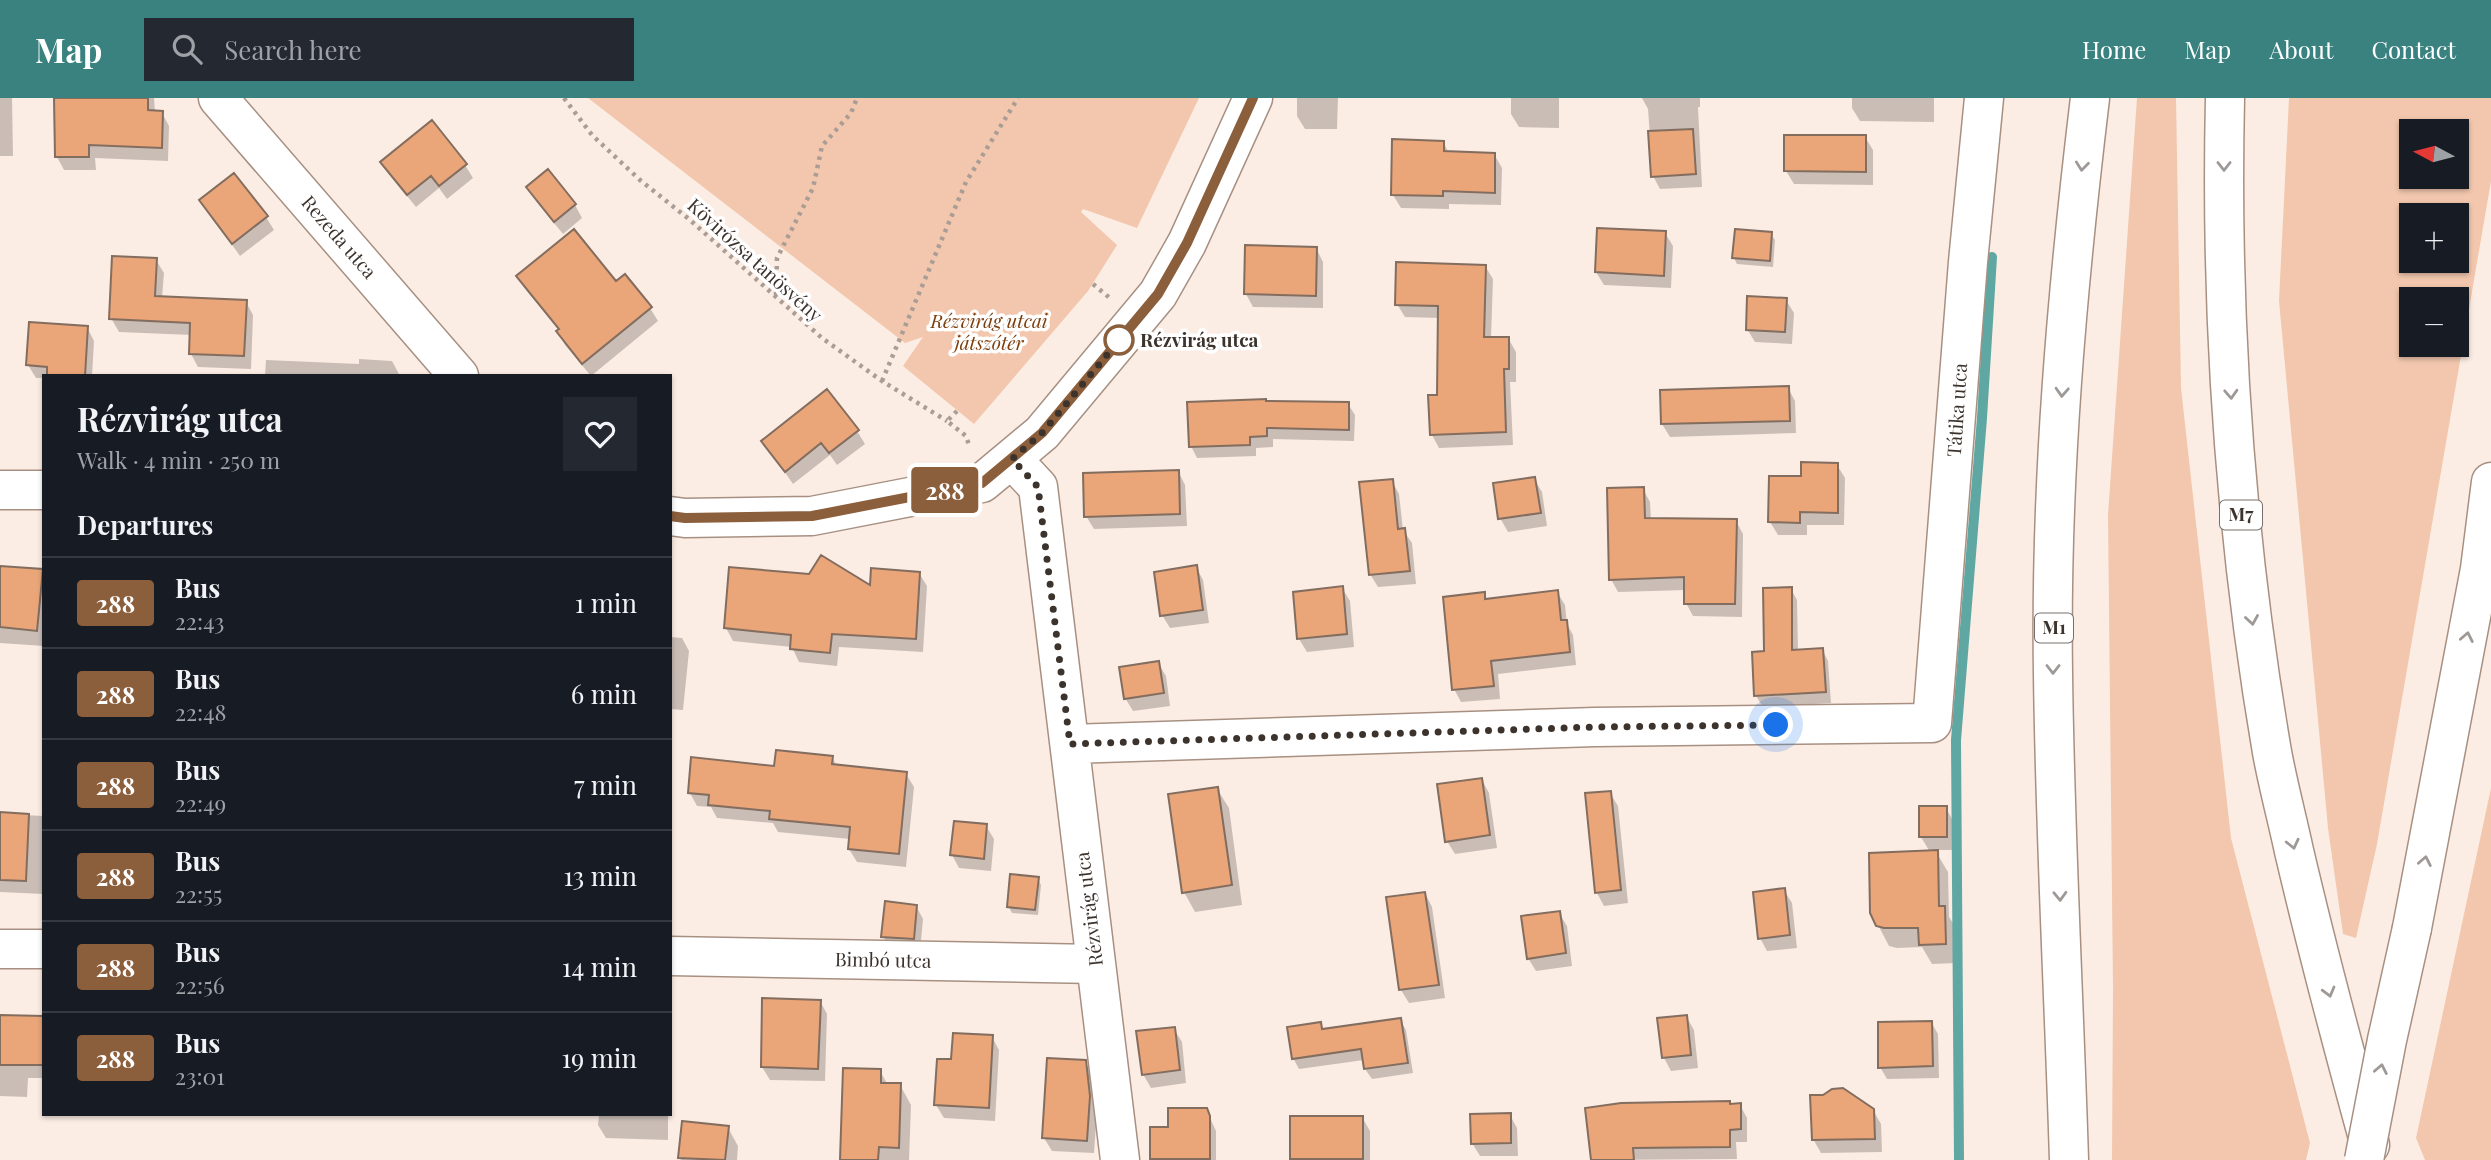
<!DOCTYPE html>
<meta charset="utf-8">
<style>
body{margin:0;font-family:"Playfair Display",serif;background:#242831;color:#f1f3f6;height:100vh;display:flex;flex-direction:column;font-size:26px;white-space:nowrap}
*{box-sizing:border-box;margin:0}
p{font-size:23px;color:#9ea1a6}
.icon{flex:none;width:38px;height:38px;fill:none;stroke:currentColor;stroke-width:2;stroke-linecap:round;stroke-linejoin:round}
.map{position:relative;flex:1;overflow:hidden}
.drawer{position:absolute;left:42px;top:276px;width:630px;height:742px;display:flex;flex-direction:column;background:#171b24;border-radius:0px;box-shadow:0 2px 5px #0004}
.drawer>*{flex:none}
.badge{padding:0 14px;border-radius:5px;font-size:24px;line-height:46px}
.needle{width:46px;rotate:277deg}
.fabs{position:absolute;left:2399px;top:21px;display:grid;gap:14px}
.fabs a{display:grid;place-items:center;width:70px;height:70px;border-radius:0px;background:#171b24;box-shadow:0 2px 5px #0004;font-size:35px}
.you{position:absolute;width:35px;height:35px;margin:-18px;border:5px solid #fff;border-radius:50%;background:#1a73e8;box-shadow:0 0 0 10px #1a73e833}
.map>.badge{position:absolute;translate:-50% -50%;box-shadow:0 0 0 4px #fff}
h2{padding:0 35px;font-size:26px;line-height:63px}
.round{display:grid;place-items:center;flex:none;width:74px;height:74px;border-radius:0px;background:#242831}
.head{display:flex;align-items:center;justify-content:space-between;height:119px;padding:0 35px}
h1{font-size:33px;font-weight:700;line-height:52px}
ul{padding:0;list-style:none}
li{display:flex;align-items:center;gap:21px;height:91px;padding:0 35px;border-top:2px solid #363941}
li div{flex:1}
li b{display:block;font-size:26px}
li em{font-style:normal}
li .badge{min-width:77px;font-weight:700;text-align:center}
header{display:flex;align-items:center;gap:42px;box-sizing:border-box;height:98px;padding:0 35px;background:#39827f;color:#fff}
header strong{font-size:33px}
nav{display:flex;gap:38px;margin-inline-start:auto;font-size:24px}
.search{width:490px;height:63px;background:#242831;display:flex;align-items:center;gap:18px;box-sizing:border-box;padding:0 24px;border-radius:0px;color:#9ea1a6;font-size:26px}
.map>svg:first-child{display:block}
.green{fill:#f2c7ad;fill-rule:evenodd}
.shadow{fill:#0003}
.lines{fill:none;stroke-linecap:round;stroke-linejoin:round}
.stream{stroke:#5ea7a3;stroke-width:10}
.building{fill:#eaa579;stroke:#836d5f;stroke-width:2}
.minor-casing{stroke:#a79082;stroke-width:41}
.highway-casing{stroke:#a79082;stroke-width:41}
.path{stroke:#aa9d95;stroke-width:4.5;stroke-dasharray:3.5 5;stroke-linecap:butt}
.minor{stroke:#fff;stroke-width:38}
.highway{stroke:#fff;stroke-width:38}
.highway-bridge-casing{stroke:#a79082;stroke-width:41;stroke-linecap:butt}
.highway-bridge{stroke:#fff;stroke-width:38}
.oneway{stroke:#9e9996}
.line-casing{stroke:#fff;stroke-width:16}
.line{stroke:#8b5e3c;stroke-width:10}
.walk{stroke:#3d332d;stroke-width:7;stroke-dasharray:0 12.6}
.stop-dot{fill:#fff;stroke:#8b5e3c;stroke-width:3.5}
.labels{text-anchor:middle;stroke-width:7;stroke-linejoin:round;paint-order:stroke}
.shield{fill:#fff;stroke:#77706c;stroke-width:2}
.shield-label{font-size:18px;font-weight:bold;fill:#3d332d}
.street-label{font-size:19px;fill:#3d332d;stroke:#fff}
.park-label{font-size:19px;font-style:italic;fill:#7e3f0d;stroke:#fff}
.stop-label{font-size:19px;font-weight:bold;fill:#3d332d;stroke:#fff;text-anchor:start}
</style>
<header>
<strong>Map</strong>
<div class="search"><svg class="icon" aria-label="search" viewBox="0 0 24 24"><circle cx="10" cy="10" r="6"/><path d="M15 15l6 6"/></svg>Search here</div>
<nav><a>Home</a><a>Map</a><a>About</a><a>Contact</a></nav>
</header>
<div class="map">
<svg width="2491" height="1062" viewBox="0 0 2491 1062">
<rect width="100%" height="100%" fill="#fcede4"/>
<!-- green -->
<path class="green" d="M588,0h611l-62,130 -54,-19 -2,3 36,33 -29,46 -114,133 -71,-58 20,-29 -18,6z
M2137,0h39l5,290 50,450 79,305 -4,17h-194l1,-171 -5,-474z
M2289,0h202v83l-114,663 -21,94 -13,-4 -15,-106 -49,-527zM2457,33v46h-45v-46zM2457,117v46h-45v-46zM2412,201h45v46h-45z
M2491,690v372h-66l-9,-22z"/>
<!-- shadow -->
<path class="shadow" d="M0,0h12l1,58h-13z
M56,0h98l1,14 7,1 7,13 -1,35 -73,-3 1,12h-32l-7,-13z
M1297,0h41l-1,31h-32l-8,-13z
M1511,0h48v30l-40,-1 -8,-13z
M1642,0h58v9h-2l4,80 -42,2 -7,-13 -5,-67z
M1852,0h82v24l-74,-1 -8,-13z
M1865,39l8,13v35l-79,-1 -8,-13z
M1443,44l6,11 45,1 8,14 -1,37 -52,-1v5l-48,-1 -8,-13z
M382,64l83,3 8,13 -26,21 -8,-11 -23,19 -26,-32z
M528,90l47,17 7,13 -19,16 -27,-33z
M201,103l65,16 8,13 -34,26z
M1665,135l8,13 -2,42 -67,-3 -8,-13z
M1771,136l4,6 -2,27 -36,-3 -3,-6z
M1316,150l7,14v46l-70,-1 -7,-13z
M156,162l8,13 -2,25 84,4 7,13 -2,54 -53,-2 -7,-13 1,-19 -73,-3 -8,-14z
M1485,168l8,13 -2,59h17l8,14v30h-6l3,63 -74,3 -7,-13 7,-39 1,-78 -35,-1 -8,-13z
M518,179l98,7 34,24 8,13 -67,55 -26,-31 -7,-13 2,-1 -34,-41z
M1786,202l8,13 -2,31 -37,-2 -8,-13z
M87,229l7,14 -2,35 -56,2 -8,-13z
M359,261l33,2 8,15h-135l1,-16 93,4z
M1788,290l7,13 1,32 -126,4 -8,-13z
M1266,304l82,2 7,11 -1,26 -81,-2v8l-17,1v8l-59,2 -6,-12z
M857,333l8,13 -28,21 -7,-10 -37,29 -30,-43z
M1837,367l8,13 -1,47h-37v10h-29l-8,-13 33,-44z
M1178,373l7,14 2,41 -93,3 -8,-13z
M1534,381l8,13 5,34 -39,6 -8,-14z
M1392,383l7,13 4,36 9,13 4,41 -38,3 -8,-13z
M1643,391l7,13 1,18 85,1 7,13 -1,83 -49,-1 -7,-13v-13l-68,2 -7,-13z
M0,469l44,4v75l-44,-3z
M1196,469l7,13 6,43 -39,5 -8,-13z
M919,475l8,13 -4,66 -84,-5 -2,19 -38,-4 -7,-15 -59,-6 -7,-13z
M1342,490l8,13 4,46 -47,5 -8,-13z
M1791,491l6,11 1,51 24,-2 6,12 3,42 -68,4 -7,-11 10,-43z
M1557,494l8,13 2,19 6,11 3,30 -78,9 2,25 -39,3 -7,-13 30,-95 3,6z
M670,539l12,1 7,13 -6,59 -13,-1z
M1158,565l8,13 4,30 -37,5 -8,-13z
M832,659l5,9 69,8 8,13 -8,80 -49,-5 -8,-13 1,-10 -72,-7 -5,-9 -56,-5 -6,-11 -14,-1 -7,-13z
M1482,682l7,13 8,55 -42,6 -8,-13z
M1217,691l12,19 13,97 -47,7 -11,-20z
M1610,695l8,13 10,97 -24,3 -7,-13z
M1946,710l7,13 1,29h-19l13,22 1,45 7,11v35l-24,1 -10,-17 -25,1 -8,-2 -11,-21 52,-73 -9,-15z
M0,716l44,2v78l-44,-2z
M986,728l8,13 -3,32 -32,-3 -7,-13z
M1038,781l3,6 -3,30 -26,-2 -3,-6z
M1784,792l8,13 5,45 -30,3 -7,-13z
M1425,795l7,14 13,91 -36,5 -8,-13 -13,-91z
M916,808l7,13 -3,32 -29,-2 -8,-13z
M1559,815l8,13 5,40 -36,5 -8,-13z
M820,903l7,13 -2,67 -55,-1 -8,-13z
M1686,918l8,14 4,38 -27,3 -7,-13z
M0,919l44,1v60h-16l-1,19 -27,-1z
M1400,922l6,10 7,43 -41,6 -7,-10 -1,-9 -65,9 -6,-11 27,-34 3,6z
M1931,924l7,12 1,44 -52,1 -7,-12z
M1174,931l8,13 4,41 -35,5 -8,-14z
M992,939l7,13 -4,71 -51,-3 -8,-13 17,-44z
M1085,964l7,13 5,35 -3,43 -42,-2 -8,-13z
M880,973l8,14h12l11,20 -2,55h-67z
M1823,998l50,14 8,14 1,28 -61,1 -8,-14z
M1730,1007h10l7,13v24h-11l1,17 -145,1z
M1206,1011l10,22v29h-63l17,-31z
M599,1017h69v25l-62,-2 -8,-13z
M1510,1017l7,13 1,28h-38l-8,-13z
M1362,1019l8,14v29h-78z
M728,1030l10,18 -1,14h-56l-2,-3z"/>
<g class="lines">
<!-- stream -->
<path class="stream" d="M1959,1062l-3,-420 26,-322 10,-161"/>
</g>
<!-- building -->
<path class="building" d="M54,0h94v12l15,1 -1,37 -73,-3v12h-34z
M432,22l35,44 -28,22 -8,-10 -24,19 -27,-33z
M1693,31l3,45 -45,3 -3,-46z
M1784,37h82v37l-82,-1z
M1392,41l52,2v10l51,2v40l-52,-2v5l-52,-1z
M548,71l28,35 -22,18 -28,-35z
M234,75l34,43 -36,28 -33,-44z
M1597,130l69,3 -2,45 -69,-4z
M574,131l42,52 9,-7 27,33 -70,57 -26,-33 3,-2 -43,-53z
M1735,131l37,3 -2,29 -38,-3z
M1245,147l72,2 -1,49 -72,-2z
M112,158l45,2 -2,38 92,4 -3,56 -55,-2 1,-31 -81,-4z
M1396,164l90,3 -2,72h25v32h-5l2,63 -76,3 -2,-40h9l1,-89 -43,-1z
M1747,198l40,2 -2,34 -39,-2z
M29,224l59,4 -3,50h-38v-9l-21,-2z
M1789,288l1,35 -129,3 -1,-34z
M827,291l32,41 -30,23 -8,-10 -36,29 -24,-31z
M1266,301v2l83,1v28l-82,-2v8l-17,1v8l-61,2 -2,-45z
M1801,364l37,1v50l-38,-1v11l-32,-1 1,-46h32z
M1179,372l1,44 -96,3 -1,-44z
M1535,379l6,36 -43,6 -5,-36z
M1393,381l5,50 7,-1 5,43 -41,4 -10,-93z
M1644,389l1,31 92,1 -2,85h-51v-27l-75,3 -2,-92z
M821,457l49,30 1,-17 49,4 -4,67 -84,-5 -2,19 -40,-4 1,-14 -67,-7 5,-61 80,7z
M1197,467l6,45 -43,6 -6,-44z
M0,468l43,3 -6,62 -37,-4z
M1343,488l4,48 -50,5 -4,-47z
M1792,489v63l31,-2 3,44 -72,4 -2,-44 12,-1 -1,-63z
M1558,492l3,30h6l3,32 -79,9 3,25 -42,4 -9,-93 42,-5v7z
M1159,563l5,32 -40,6 -5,-32z
M776,652l57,6 -1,8 75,8 -8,82 -51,-5 2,-22 -81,-8 1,-8 -62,-6 1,-10 -21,-2 3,-36 83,9z
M1482,680l8,57 -45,7 -8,-58z
M1218,689l14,98 -50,8 -14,-99z
M1611,693l10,99 -26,3 -10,-100z
M1919,708h28v31h-28z
M0,714l29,2 -3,67 -26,-1z
M954,723l33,3 -3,35 -34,-4z
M1938,752l1,56h6l1,38 -27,1 -1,-17h-34l-8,-2 -6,-13 -1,-60z
M1010,776l29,3 -4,33 -28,-3z
M1785,790l5,47 -32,4 -5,-47z
M1425,794l14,93 -40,5 -13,-93z
M885,803l32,4 -3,34 -33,-2z
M1560,813l6,42 -39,6 -6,-43z
M762,900l59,2 -3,69 -57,-2z
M0,917l44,1v49h-44z
M1687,917l4,40 -29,3 -5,-40z
M1401,920l7,45 -44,6 -3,-20 -69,10 -5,-32 34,-5 1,7z
M1932,923l1,45 -55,2v-46z
M1175,929l5,43 -38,5 -6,-44z
M953,935l40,2 -4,73 -55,-3 3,-46h14z
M1047,960l39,2 4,36 -3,45 -45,-3z
M843,970l38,1v14h20l-2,65 -20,-1 -1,13h-38z
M1843,990l31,21 1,30 -63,1 -2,-45h13l9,-6z
M1730,1003v3l11,-1v26l-11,1v17l-97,1 1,12h-43l-6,-52 36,-5z
M1168,1010h39l3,8v43h-60v-32h18z
M1511,1015v30l-40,1 -1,-30z
M1290,1018h73v43h-73z
M682,1023l47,5 -4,34 -47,-2z"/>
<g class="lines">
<!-- minor casing -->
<g class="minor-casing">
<path id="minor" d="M218,0l241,278
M1012,361l26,28 82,673
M0,392h44
M670,418l15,2 127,-2 170,-33 60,-50 116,-139 29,-51 66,-145
M1070,646l525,-17 337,-4 36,-461 16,-164
M0,851h44
M670,858l426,8"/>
</g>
<!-- highway casing -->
<g class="highway-casing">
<path id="highway" d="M2225,0c-5,218 10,438 47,654 6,33 15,66 22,99 23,98 49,196 76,294
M2412,830l68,-359 11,-87
M2069,1062c-5,-162 -14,-324 -16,-486 -3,-192 14,-385 37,-576"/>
</g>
<!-- path -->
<path class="path" d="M564,0l28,37 48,45 50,40 132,118 60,43 65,40
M1093,186l18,15
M776,197l1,-37 36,-70 9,-42 29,-33 6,-15
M882,283l84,-199 52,-84
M957,313l-10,10 19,15 4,12"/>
<!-- minor -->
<use href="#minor" class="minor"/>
<!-- highway -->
<use href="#highway" class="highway"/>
<!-- highway-bridge casing -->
<g class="highway-bridge-casing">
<path id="highway-bridge" d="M2364,1062l23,-120 25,-112"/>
</g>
<!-- highway-bridge -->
<use href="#highway-bridge" class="highway-bridge"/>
</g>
<!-- one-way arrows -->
<defs><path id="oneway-chevron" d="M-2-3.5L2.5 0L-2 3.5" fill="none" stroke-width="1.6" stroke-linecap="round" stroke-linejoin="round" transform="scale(1.75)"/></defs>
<g class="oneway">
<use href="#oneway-chevron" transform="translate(2082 68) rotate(96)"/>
<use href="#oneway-chevron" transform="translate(2224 68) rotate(90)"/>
<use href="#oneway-chevron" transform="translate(2062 294) rotate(93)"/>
<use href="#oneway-chevron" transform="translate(2231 296) rotate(87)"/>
<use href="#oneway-chevron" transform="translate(2252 522) rotate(81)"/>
<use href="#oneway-chevron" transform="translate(2467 539) rotate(-79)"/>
<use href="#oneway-chevron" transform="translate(2053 571) rotate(90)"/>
<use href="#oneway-chevron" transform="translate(2293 746) rotate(77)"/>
<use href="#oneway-chevron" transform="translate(2425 763) rotate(-79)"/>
<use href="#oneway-chevron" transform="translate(2060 798) rotate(88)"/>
<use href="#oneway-chevron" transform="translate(2329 894) rotate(75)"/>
<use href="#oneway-chevron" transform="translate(2381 971) rotate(-79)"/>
</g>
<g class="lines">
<!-- line casing -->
<g class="line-casing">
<path id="line" d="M670,418l15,2 127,-2 170,-33 60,-50 116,-139 29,-51 66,-145"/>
</g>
<!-- line -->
<use href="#line" class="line"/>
<!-- walk -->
<path class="walk" d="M1119,242l2,-2 -79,95 -30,26 26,28 32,257 525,-17 181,-2"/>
</g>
<!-- markers -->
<circle class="stop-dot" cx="1119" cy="242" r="14"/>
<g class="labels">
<!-- shield labels -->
<g class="shield">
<rect x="2220" y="402.5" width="42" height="29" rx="5"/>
<rect x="2035" y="515.5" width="38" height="29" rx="5"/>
</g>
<g class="shield-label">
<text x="2241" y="423">M7</text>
<text x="2054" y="536">M1</text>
</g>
<!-- street labels -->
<g class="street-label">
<text transform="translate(339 139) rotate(49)" y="7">Rezeda utca</text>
<text transform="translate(755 162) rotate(42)" y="7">Kövirózsa tanösvény</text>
<text transform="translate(1957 312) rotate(-86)" y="7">Tátika utca</text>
<text transform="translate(1089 811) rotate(-97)" y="7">Rézvirág utca</text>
<text transform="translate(883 862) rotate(1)" y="7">Bimbó utca</text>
</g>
<!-- park labels -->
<g class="park-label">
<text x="989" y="230">Rézvirág utcai<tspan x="989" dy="22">játszótér</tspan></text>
</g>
<!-- stop labels -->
<g class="stop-label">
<text x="1140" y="249">Rézvirág utca</text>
</g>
</g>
</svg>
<div class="fabs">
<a><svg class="needle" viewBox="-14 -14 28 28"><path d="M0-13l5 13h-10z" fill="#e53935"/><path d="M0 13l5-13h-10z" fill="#9ea1a6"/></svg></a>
<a>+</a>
<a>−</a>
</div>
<div class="you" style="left:1776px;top:627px"></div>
<b class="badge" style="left:945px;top:392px;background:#8b5e3c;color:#fff">288</b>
<section class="drawer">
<div class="head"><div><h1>Rézvirág utca</h1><p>Walk · 4 min · 250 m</p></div><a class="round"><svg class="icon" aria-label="heart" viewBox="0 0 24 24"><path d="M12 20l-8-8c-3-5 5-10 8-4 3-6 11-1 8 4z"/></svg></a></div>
<h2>Departures</h2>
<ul>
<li><span class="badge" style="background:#8b5e3c;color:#fff">288</span><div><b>Bus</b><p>22:43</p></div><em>1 min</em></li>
<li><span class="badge" style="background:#8b5e3c;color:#fff">288</span><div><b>Bus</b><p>22:48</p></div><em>6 min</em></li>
<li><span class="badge" style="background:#8b5e3c;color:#fff">288</span><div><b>Bus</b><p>22:49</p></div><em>7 min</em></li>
<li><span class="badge" style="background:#8b5e3c;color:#fff">288</span><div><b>Bus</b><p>22:55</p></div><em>13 min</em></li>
<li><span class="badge" style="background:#8b5e3c;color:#fff">288</span><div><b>Bus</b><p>22:56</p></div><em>14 min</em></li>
<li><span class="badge" style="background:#8b5e3c;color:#fff">288</span><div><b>Bus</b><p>23:01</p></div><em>19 min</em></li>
</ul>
</section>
</div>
